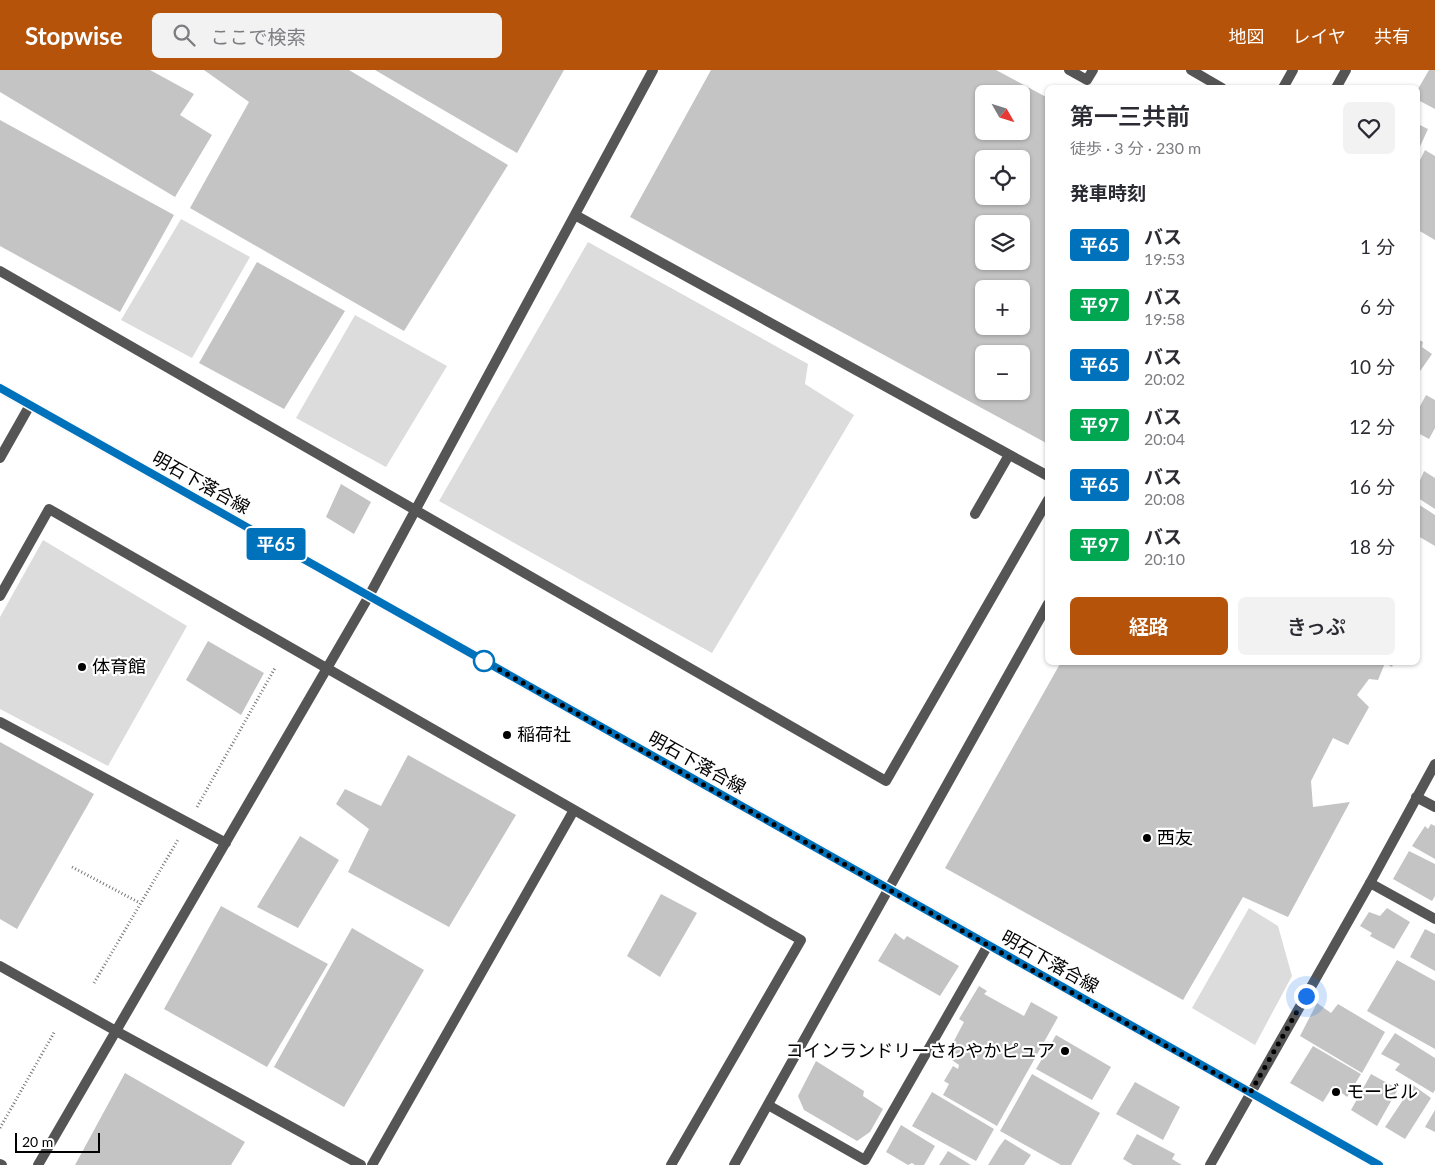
<!DOCTYPE html>
<html lang="ja">
<meta charset="utf-8">
<style>
body{margin:0;font-family:Lato,"Noto Sans JP",sans-serif;background:#f2f2f3;color:#2b2b33;height:100vh;display:flex;flex-direction:column;font-size:19px;white-space:nowrap}
*{box-sizing:border-box;margin:0}
p{font-size:16px;color:#7c7c81}
.icon{flex:none;width:28px;height:28px;fill:none;stroke:currentColor;stroke-width:2;stroke-linecap:round;stroke-linejoin:round}
.map{position:relative;flex:1;overflow:hidden}
.side{position:absolute;left:1045px;top:15px;width:375px;height:580px;display:flex;flex-direction:column;background:#fff;border-radius:8px;box-shadow:0 1px 4px #0004}
.side>*{flex:none}
.badge{padding:0 10px;border-radius:4px;font-size:18px;line-height:32px}
.needle{width:32px;rotate:129deg}
.tools{position:absolute;left:975px;top:15px;display:grid;gap:10px}
.tools a{display:grid;place-items:center;width:55px;height:55px;border-radius:8px;background:#fff;box-shadow:0 1px 4px #0004;font-size:25px}
.scale{position:absolute;left:15px;bottom:12px;width:85px;box-sizing:border-box;padding-left:5px;border:2px solid #000;border-top:0;font-size:14px;line-height:18px;white-space:nowrap;color:#000;-webkit-text-stroke:4px #fff;paint-order:stroke}
.you{position:absolute;width:25px;height:25px;margin:-12px;border:4px solid #fff;border-radius:50%;background:#1a73e8;box-shadow:0 0 0 8px #1a73e833}
.map>.badge{position:absolute;translate:-50% -50%;box-shadow:0 0 0 2px #fff}
h2{padding:0 25px;font-size:19px;line-height:45px}
.round{display:grid;place-items:center;flex:none;width:52px;height:52px;border-radius:8px;background:#f2f2f3}
.headline{display:flex;align-items:center;justify-content:space-between;height:85px;padding:0 25px}
h1{font-size:24px;font-weight:600;line-height:38px}
.cta{display:flex;gap:10px;margin-top:auto;padding:10px 25px}
.cta a{flex:1;height:58px;border-radius:8px;background:#b45309;color:#fff;font-size:20px;font-weight:600;line-height:58px;text-align:center}
.cta a+a{background:#f2f2f3;color:#2b2b33}
ul{padding:0;list-style:none}
li{display:flex;align-items:center;gap:15px;height:60px;padding:0 25px}
li div{flex:1}
li b{display:block;font-size:19px}
li em{font-style:normal}
li .badge{min-width:55px;font-weight:700;text-align:center}
header{display:flex;align-items:center;gap:30px;box-sizing:border-box;height:70px;padding:0 25px;background:#b45309;color:#fff}
header strong{font-size:24px}
nav{display:flex;gap:28px;margin-inline-start:auto;font-size:18px}
.search{width:350px;height:45px;background:#f2f2f3;display:flex;align-items:center;gap:12px;box-sizing:border-box;padding:0 18px;border-radius:8px;color:#7c7c81;font-size:19px}
.map>svg:first-child{display:block}
.green{fill:#dcdcdc}
.building{fill:#c4c4c4;fill-rule:evenodd}
.lines{fill:none;stroke-linecap:round;stroke-linejoin:round}
.path{stroke:#777;stroke-width:3;stroke-dasharray:1 2.5;stroke-linecap:butt}
.service{stroke:#555;stroke-width:10}
.minor{stroke:#555;stroke-width:10}
.secondary{stroke:#222;stroke-width:10}
.line-casing{stroke:#fff;stroke-width:11}
.line{stroke:#0072bc;stroke-width:8}
.walk{stroke:#000;stroke-width:5;stroke-dasharray:0 9}
.stop-dot{fill:#fff;stroke:#0072bc;stroke-width:2.5}
.poi-dot{fill:#000;stroke:#fff;stroke-width:2}
.labels{text-anchor:middle;stroke-width:4.5;stroke-linejoin:round;paint-order:stroke}
.street-label{font-size:18px;fill:#000;stroke:#fff}
.poi-label{font-size:18px;fill:#000;stroke:#fff;text-anchor:start}
</style>
<header>
<strong>Stopwise</strong>
<div class="search"><svg class="icon" aria-label="search" viewBox="0 0 24 24"><circle cx="10" cy="10" r="6"/><path d="M15 15l6 6"/></svg>ここで検索</div>
<nav><a>地図</a><a>レイヤ</a><a>共有</a></nav>
</header>
<div class="map">
<svg width="1435" height="1095" viewBox="0 0 1435 1095">
<rect width="100%" height="100%" fill="#fff"/>
<!-- green -->
<path class="green" d="M181,149l69,38 -58,101 -71,-38z
M588,172l220,122 -3,20 49,31 -142,238 -273,-152z
M355,245l92,51 -61,101 -90,-49z
M43,470l144,86 -79,140 -108,-57v-92z
M1249,838l29,18 14,50 -37,69 -63,-37z"/>
<!-- building -->
<path class="building" d="M0,0h150l44,24 -14,21 32,20 -37,62 -175,-105z
M204,0h145l159,95 -104,166 -214,-123 59,-106z
M375,0h189l-47,83z
M711,0h285l52,28v346l-418,-227zM984,24h37v37h-37zM984,89h37v37h-37zM984,154h37v37h-37zM984,219h37v37h-37zM984,284h37v37h-37z
M1429,0h6v39l-17,-9v-11z
M0,50l174,95 -54,97 -120,-66z
M1418,54l10,5 -10,22z
M1425,80l10,6v84l-17,-10v-66z
M257,192l88,49 -61,98 -85,-46z
M1418,269l5,3 -1,5 10,7 -14,20z
M1426,325l9,5v28l-6,11 -11,-6v-23z
M1424,401l11,7v31l-17,-11v-13z
M341,414l30,18 -17,32 -28,-17z
M1418,434l17,11v31l-17,-10z
M208,571l56,32 -23,42 -55,-35z
M1061,592h333l-2,5 -7,-4 -7,17 -9,-1 -12,16 12,12 -21,38 -15,-7 -22,43 2,26 37,-5 -62,115 -45,-20 -60,103 -238,-132z
M0,672l94,52 -77,135 -17,-10z
M408,685l108,60 -67,112 -101,-55 21,-43 -33,-25 9,-15 36,17z
M1431,754l4,2v33l-23,-13 13,-20 3,3z
M300,766l39,24 -41,68 -41,-21z
M1409,781l26,13v32l-3,5 -39,-22z
M661,824l36,19 -37,64 -33,-21z
M221,836l107,58 -61,103 -103,-58z
M1387,838l23,14 -16,27 -24,-13 2,-3 -12,-7 9,-14 11,4z
M352,858l72,42 -80,137 -70,-40z
M1425,859l10,5v37l-25,-14z
M895,863l9,7 3,-4 52,30 -19,30 -62,-35z
M1397,890l38,21v68l-68,-38z
M979,916l8,5 -3,3 40,22 7,-14 27,15 -61,109 -54,-31 6,-11 -5,-3 9,-15 5,3 1,-4 -13,-9 18,-34 -5,-3z
M1317,933l14,10 7,-9 47,28 -23,41 -62,-37z
M1395,963l40,25v32l-2,3 -38,-23 5,-6 -19,-10z
M1056,965l55,32 -19,33 -56,-31z
M1313,976l48,28 -14,23 -14,-11 -10,16 -33,-19z
M816,991l48,30 -1,5 20,13 -13,23 -13,9 -53,-31 -6,-14z
M125,1003l120,69 -14,23h-156z
M1032,1004l68,39 -29,52h-10l-61,-34z
M1371,1004l27,15 -21,37 -26,-16z
M1135,1012l45,25 -17,33 -47,-26z
M1413,1015l18,13 -26,41 -20,-12z
M932,1022l62,37 -18,32 -64,-35z
M1435,1040v22l-10,-5z
M901,1055l34,21 -11,19h-9l-3,-2 -4,2 -22,-13z
M1137,1064l38,20 -3,5 10,6h-49l-10,-6z
M1005,1069l26,16 -7,10h-36l11,-18z
M948,1081l23,14h-32z"/>
<g class="lines">
<!-- path -->
<path class="path" d="M197,737l78,-139
M72,797l68,36
M94,913l85,-145
M0,1058l55,-97"/>
<!-- service -->
<path class="service" d="M1069,0l18,10 6,-10
M1191,0l31,18
M1283,18l10,-18
M575,145l473,261
M0,201l886,510 162,-281
M975,444l34,-59
M0,526l49,-87 752,431 -130,225
M0,652l226,121
M1416,727l19,10
M1370,813l65,36
M0,896l116,65 245,134
M768,1035l97,55 123,-215
M0,1094l2,1
M38,1095l331,-569 284,-526
M372,1095l202,-355"/>
<!-- minor -->
<path class="minor" d="M1336,18l10,-18
M0,388l30,-53
M734,1095l314,-561
M1210,1095l160,-282 65,-119"/>
<!-- secondary -->
<path class="secondary" d="M0,318l1379,777"/>
</g>
<g class="lines">
<!-- line casing -->
<g class="line-casing">
<path id="line" d="M0,318l1379,777"/>
</g>
<!-- line -->
<use href="#line" class="line"/>
<!-- walk -->
<path class="walk" d="M484,591l766,432 56,-97"/>
</g>
<!-- markers -->
<circle class="stop-dot" cx="484" cy="591" r="10"/>
<g class="poi-dot">
<circle cx="82" cy="597" r="5"/>
<circle cx="507" cy="665" r="5"/>
<circle cx="1147" cy="768" r="5"/>
<circle cx="1065" cy="981" r="5"/>
<circle cx="1336" cy="1022" r="5"/>
</g>
<g class="labels">
<!-- street labels -->
<g class="street-label">
<text transform="translate(201 413) rotate(29)" y="6">明石下落合線</text>
<text transform="translate(697 693) rotate(29)" y="6">明石下落合線</text>
<text transform="translate(1050 892) rotate(29)" y="6">明石下落合線</text>
</g>
<!-- poi labels -->
<g class="poi-label">
<text x="92" y="603">体育館</text>
<text x="517" y="671">稲荷社</text>
<text x="1157" y="774">西友</text>
<text x="1055" y="987" text-anchor="end">コインランドリーさわやかピュア</text>
<text x="1346" y="1028">モービル</text>
</g>
</g>
</svg>
<div class="tools">
<a><svg class="needle" viewBox="-14 -14 28 28"><path d="M0-13l5 13h-10z" fill="#e53935"/><path d="M0 13l5-13h-10z" fill="#7c7c81"/></svg></a>
<a><svg class="icon" aria-label="locate" viewBox="0 0 24 24"><circle cx="12" cy="12" r="6"/><path d="M12 2v4M12 18v4M2 12h4M18 12h4"/></svg></a>
<a><svg class="icon" aria-label="layers" viewBox="0 0 24 24"><path d="M12 4l9 5-9 5-9-5zM3 14l9 5 9-5"/></svg></a>
<a>+</a>
<a>−</a>
</div>
<div class="scale">20 m</div>
<div class="you" style="left:1306px;top:926px"></div>
<b class="badge" style="left:276px;top:474px;background:#0072bc;color:#fff">平65</b>
<section class="side">
<div class="headline"><div><h1>第一三共前</h1><p>徒歩 · 3 分 · 230 m</p></div><a class="round"><svg class="icon" aria-label="heart" viewBox="0 0 24 24"><path d="M12 20l-8-8c-3-5 5-10 8-4 3-6 11-1 8 4z"/></svg></a></div>
<h2>発車時刻</h2>
<ul>
<li><span class="badge" style="background:#0072bc;color:#fff">平65</span><div><b>バス</b><p>19:53</p></div><em>1 分</em></li>
<li><span class="badge" style="background:#00a651;color:#fff">平97</span><div><b>バス</b><p>19:58</p></div><em>6 分</em></li>
<li><span class="badge" style="background:#0072bc;color:#fff">平65</span><div><b>バス</b><p>20:02</p></div><em>10 分</em></li>
<li><span class="badge" style="background:#00a651;color:#fff">平97</span><div><b>バス</b><p>20:04</p></div><em>12 分</em></li>
<li><span class="badge" style="background:#0072bc;color:#fff">平65</span><div><b>バス</b><p>20:08</p></div><em>16 分</em></li>
<li><span class="badge" style="background:#00a651;color:#fff">平97</span><div><b>バス</b><p>20:10</p></div><em>18 分</em></li>
</ul>
<div class="cta"><a>経路</a><a>きっぷ</a></div>
</section>
</div>
